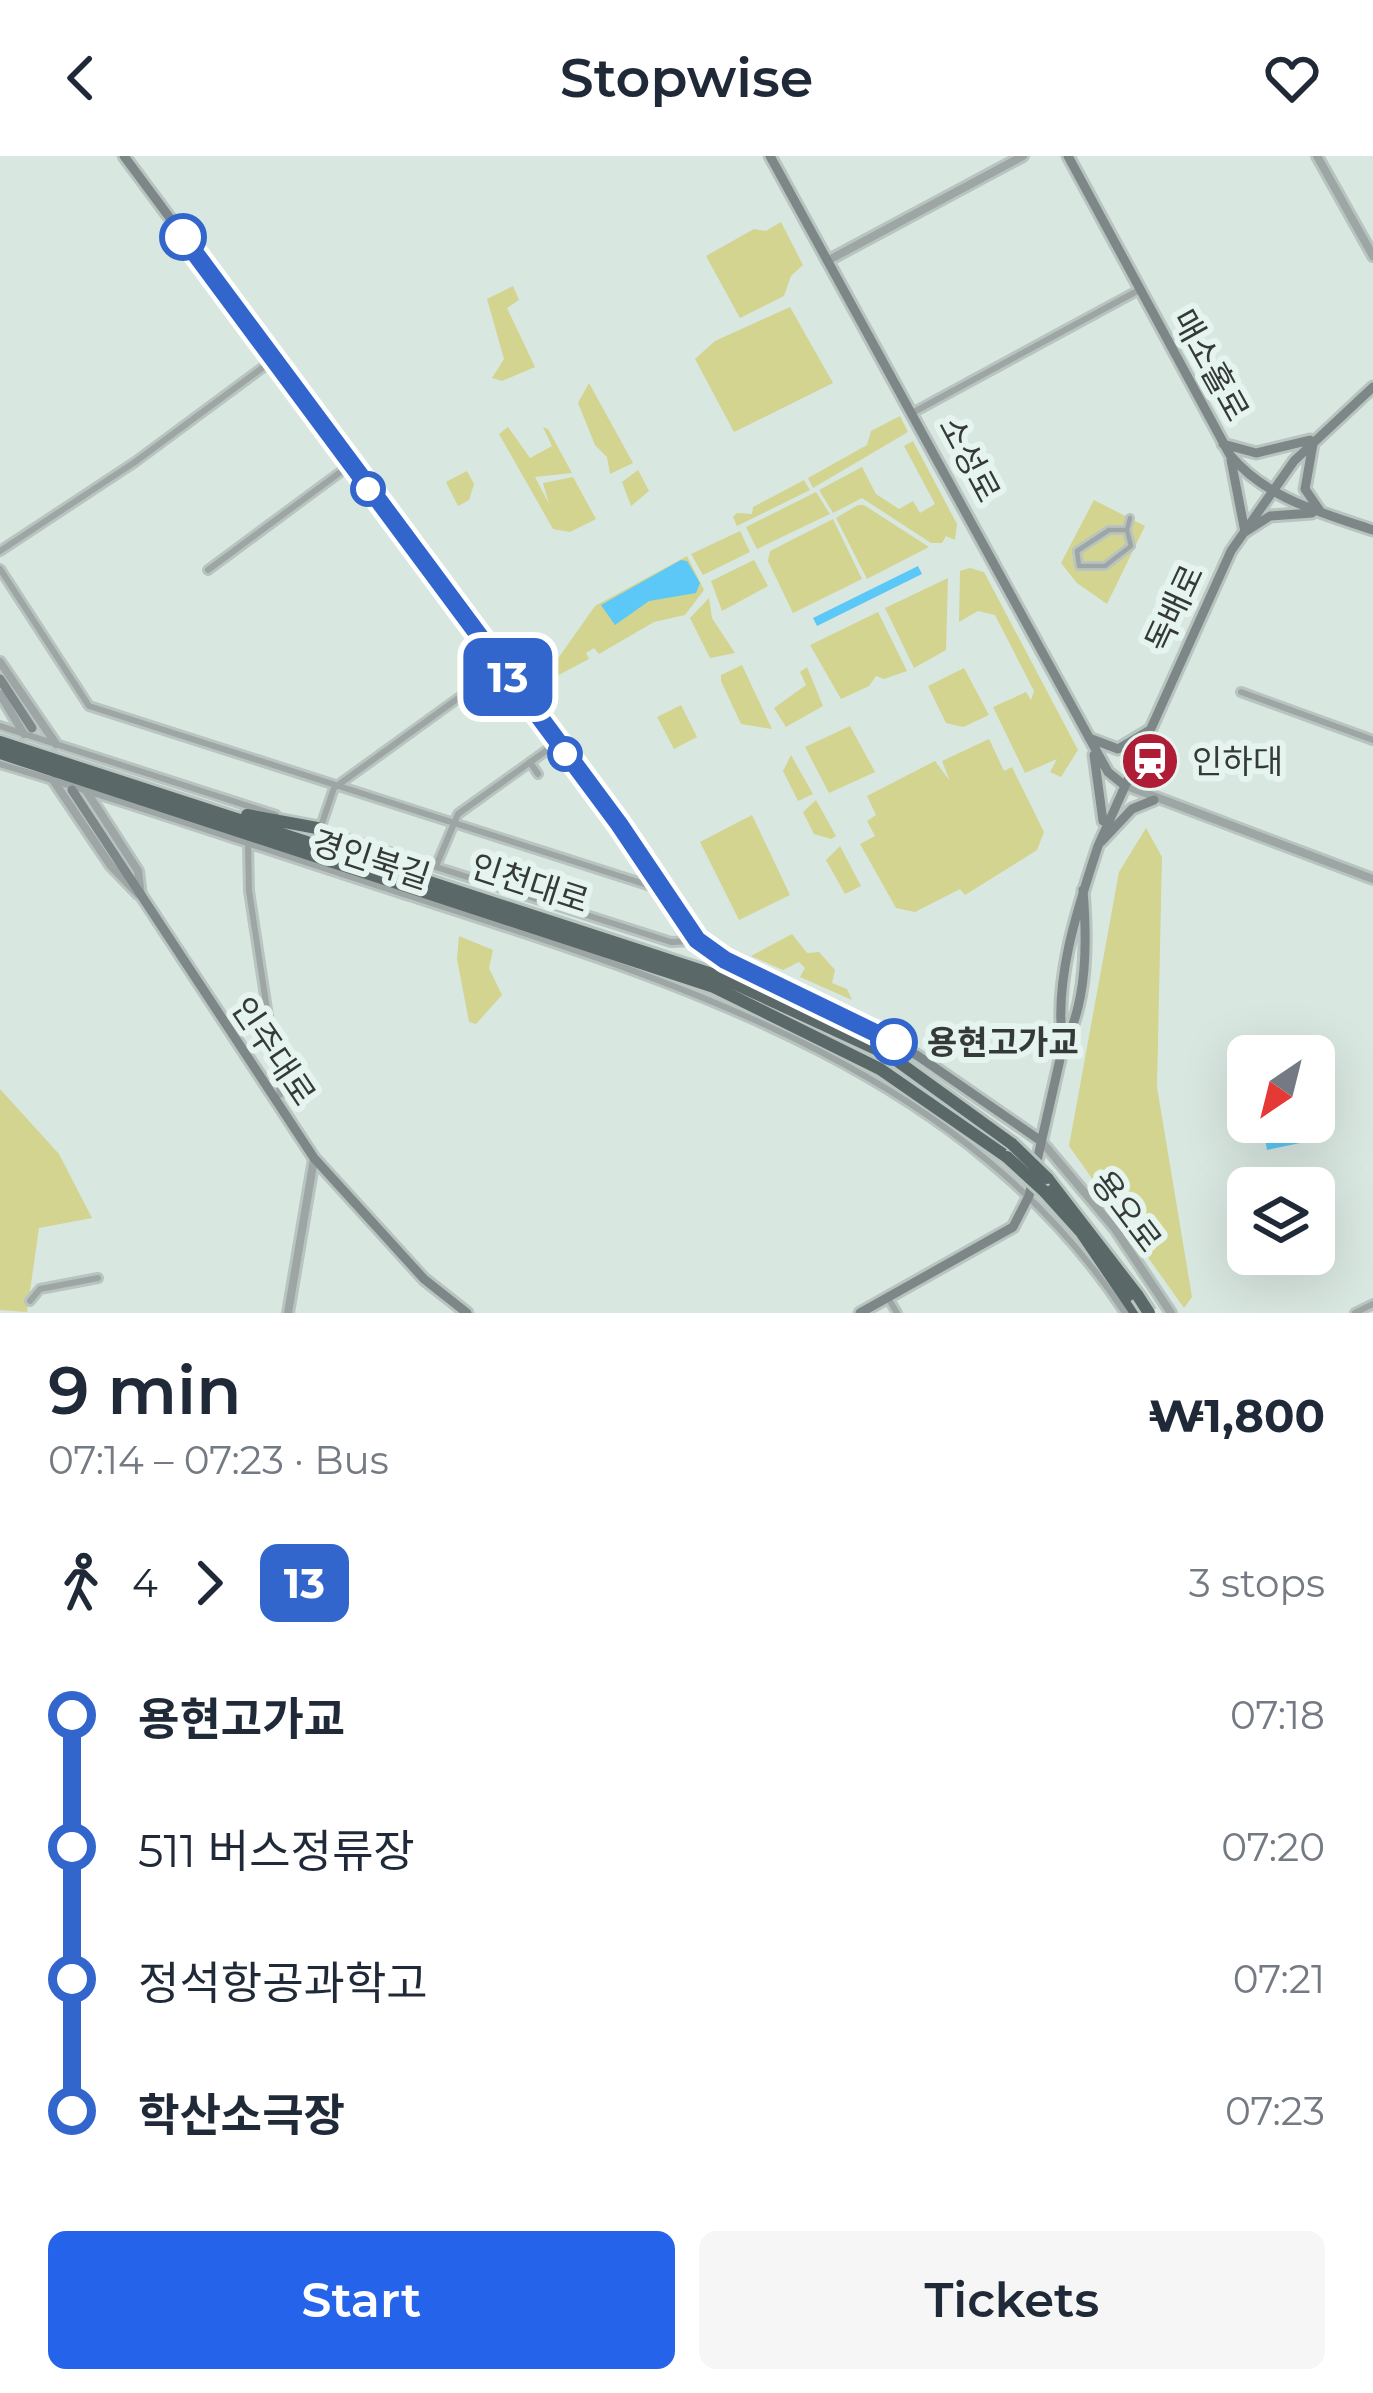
<!DOCTYPE html>
<meta charset="utf-8">
<style>
body{margin:0;font-family:Montserrat,"Noto Sans KR",sans-serif;background:#f6f6f7;color:#1f2937;height:100vh;display:flex;flex-direction:column;font-size:45px;white-space:nowrap}
*{box-sizing:border-box;margin:0}
p{font-size:39px;color:#747a83}
.icon{flex:none;width:66px;height:66px;fill:none;stroke:currentColor;stroke-width:2;stroke-linecap:round;stroke-linejoin:round}
.map{position:relative;height:1157px;overflow:hidden}
.details{display:flex;flex-direction:column;background:#fff;flex:1}
.details>*{flex:none}
.badge{padding:0 24px;border-radius:18px;font-size:42px;line-height:78px}
.needle{width:78px;rotate:215deg}
.tools{position:absolute;left:1227px;top:879px;display:grid;gap:24px}
.tools a{display:grid;place-items:center;width:108px;height:108px;border-radius:18px;background:#fff;box-shadow:0 12px 48px #0002;font-size:60px}
.map>.badge{position:absolute;translate:-50% -50%;box-shadow:0 0 0 6px #fff}
.legs{display:flex;align-items:center;gap:18px;height:132px;padding:0 48px;font-size:39px}
.legs p{margin-inline-start:auto}
.head{display:flex;align-items:center;justify-content:space-between;height:204px;padding:0 48px}
h1{font-size:66px;font-weight:600;line-height:90px}
.primary-button{display:flex;gap:24px;margin-top:auto;padding:24px 48px}
.primary-button a{flex:1;height:138px;border-radius:18px;background:#2563eb;color:#fff;font-size:48px;font-weight:600;line-height:138px;text-align:center}
.primary-button a+a{background:#f6f6f7;color:#1f2937}
ul{padding:0 48px;list-style:none}
li{display:flex;align-items:center;gap:42px;height:132px;font-size:45px}
li i{display:grid;place-items:center;width:18px;height:100%;margin:0 15px;background:currentColor}
li i::after{content:'';width:30px;height:30px;margin:-15px;border:9px solid;border-radius:50%;background:#fff}
li p{margin-inline-start:auto}
li:first-child i{background:linear-gradient(#0000 50%,currentColor 0)}
li:last-child i{background:linear-gradient(currentColor 50%,#0000 0)}
header{display:flex;justify-content:space-between;align-items:center;height:156px;padding:0 48px;background:#fff;font-size:54px;font-weight:600}
.map>svg:first-child{display:block}
.green{fill:#d2d490}
.water{fill:#5cc8f7}
.lines{fill:none;stroke-linecap:round;stroke-linejoin:round}
.pedestrian-casing{stroke:#b8c4bf;stroke-width:10}
.minor-casing{stroke:#b8c4bf;stroke-width:12}
.tertiary-casing{stroke:#b8c4bf;stroke-width:14}
.secondary-casing{stroke:#b8c4bf;stroke-width:15}
.trunk-casing{stroke:#b8c4bf;stroke-width:18}
.pedestrian{stroke:#9ea5a5;stroke-width:4.5}
.minor{stroke:#9ea5a5;stroke-width:6}
.tertiary{stroke:#9ea5a5;stroke-width:8}
.secondary{stroke:#7d8787;stroke-width:9}
.trunk{stroke:#5b6868;stroke-width:12}
.trunk-bridge-casing{stroke:#b8c4bf;stroke-width:18;stroke-linecap:butt}
.trunk-bridge{stroke:#5b6868;stroke-width:12}
.line-1-casing{stroke:#fff;stroke-width:27}
.line-1{stroke:#36c;stroke-width:18}
.stop-1-dot{fill:#fff;stroke:#36c;stroke-width:6}
.labels{text-anchor:middle;stroke-width:12;stroke-linejoin:round;paint-order:stroke}
.street-label{font-size:33px;fill:#353a38;stroke:#e6f4ef}
.poi-label{font-size:33px;fill:#353a38;stroke:#e6f4ef;text-anchor:start}
.stop-label{font-size:33px;font-weight:bold;fill:#353a38;stroke:#e6f4ef;text-anchor:start}
</style>
<header><svg class="icon" aria-label="back" viewBox="0 0 24 24"><path d="M15 5l-7 7 7 7"/></svg>Stopwise<svg class="icon" aria-label="heart" viewBox="0 0 24 24"><path d="M12 20l-8-8c-3-5 5-10 8-4 3-6 11-1 8 4z"/></svg></header>
<div class="map">
<svg width="1373" height="1157" viewBox="0 0 1373 1157">
<rect width="100%" height="100%" fill="#d9e7e1"/>
<!-- green -->
<path class="green" d="M781,66l22,43 -12,11 -7,20 -44,22 -34,-62 48,-27 12,2z
M513,130l6,14 -12,8 28,59 -33,14 -10,-3 12,-19 -17,-60z
M790,151l43,76 -99,49 -39,-73 20,-18z
M589,227l44,80 -23,11 -3,-17 -12,-12 -17,-42z
M900,260l8,16 -95,56 -5,-10 59,-33 4,-14z
M508,271l22,31 22,-12 -9,-19 5,2 24,44 -37,4 14,27 -6,-21 30,-6 23,42 -26,13 -17,-3 -54,-95z
M913,285l44,83 -2,16 -9,-4 -4,7h-11l-69,-45 -29,15 -14,-23 43,-23 14,27 23,15 14,-8 7,12 15,-9 -31,-58z
M638,314l11,21 -18,15 -9,-24z
M467,315l7,13 -5,16 -11,6 -12,-24z
M804,324l6,10 -73,36 -4,-9 4,-4 15,1 1,-7z
M816,336l14,22 -73,35 -11,-22z
M1094,344l51,26 -38,78 -30,-21 -16,-20z
M858,349h6l65,42 -62,32 -31,-61z
M833,363l29,60 -69,34 -25,-52 2,-10z
M740,375l10,21 -47,23 -12,-21z
M687,400l17,34 -19,25 -31,7 -55,32 -5,-6 -8,5 3,6 -38,20 -4,-5 48,-68z
M754,404l14,26 -46,25 -11,-30z
M970,412l14,4 94,178 -17,27 -11,-5 7,-13 -32,14 -32,-66 33,-15 5,8 3,-9 -39,-76 -17,-4 -19,11 1,-51z
M948,422l-2,72 -32,18 -29,-60z
M709,442l3,20 23,35 -25,5 -20,-40z
M878,456l29,59 -23,8 -8,-3 -7,10 -28,13 -31,-54z
M742,509l30,64 -31,-5 -20,-43v-6z
M807,511l16,39 -37,21 -12,-19 32,-23 -6,-13z
M964,512l25,47 -26,12 -17,-4 -18,-37z
M681,549l16,32 -23,12 -17,-32z
M850,570l25,46 -46,21 -24,-46z
M989,583l15,32 8,-4 32,65 -7,18 -72,45 -5,-6 -45,23 -19,-4 -36,-64 15,-8 -8,-15 9,-6 -9,-19 68,-35 15,20 -8,-20z
M791,599l22,39 -15,7 -15,-30z
M816,644l20,36 -5,3 -17,-5 -11,-22z
M752,659l38,80 -51,25 -39,-78z
M1146,672l16,29 -5,230 35,210 -8,11 -115,-162 50,-274z
M840,690l21,40 -16,8 -19,-34z
M792,778l15,19 12,-1 16,18 -3,13 15,6 5,11 -52,-23 5,-9 -6,-6 -16,8 -32,-14z
M459,780l34,14 -4,18 13,27 -26,29 -7,-2 -12,-63z
M0,933l59,65 33,64 -53,10 -12,84 -27,-2z"/>
<!-- water -->
<path class="water" d="M681,404l6,1 13,22 -4,10 -47,8 -34,24 -14,-20z
M918,410l4,8 -105,52 -4,-8z
M1262,966h30l13,20 -38,8z"/>
<g class="lines">
<!-- pedestrian casing -->
<g class="pedestrian-casing">
<path id="pedestrian" d="M1109,374h18l4,16 -26,20h-26l-2,-15z
M1127,374l3,-12"/>
</g>
<!-- minor casing -->
<g class="minor-casing">
<path id="minor" d="M914,256l225,-122
M0,395l135,-89 138,-102
M0,413l89,137 571,183
M208,414l142,-105
M1241,536l132,48
M0,570l276,89
M530,606l8,12
M0,608c131,39 260,84 391,126 271,88 568,171 734,423
M317,673l354,113 23,-1
M320,673l14,-41 166,-120
M248,687l1,48 31,204
M436,710l22,-52 99,-71
M888,1142l9,15
M30,1145l10,-12 58,-11
M1355,1157l18,-9"/>
</g>
<!-- tertiary casing -->
<g class="tertiary-casing">
<path id="tertiary" d="M1317,0l56,100
M827,105l196,-105
M0,506l56,82
M0,538l24,40
M53,624l58,86 27,28
M1124,629l249,94
M85,633l53,82 3,25
M1042,986l73,87 56,84
M288,1157l26,-154"/>
</g>
<!-- secondary casing -->
<g class="secondary-casing">
<path id="secondary" d="M124,0l495,668 78,117 28,19 122,56 71,40 123,85
M770,0l338,616 16,13
M1068,0l162,299c37,44 90,57 143,75
M1223,288l33,9 54,-13
M1313,288l-8,45 15,22
M1231,304l14,72 25,-16 42,-3
M0,523l32,49
M1089,582l29,11 30,-18
M1094,599l9,66
M72,634l242,368 110,121 43,34
M1101,686l31,-33 22,-9
M1083,734c4,49 5,113 -20,156 -10,-65 15,-139 35,-200l133,-295 63,-90 79,-74
M860,1157l153,-86 16,-31 34,-150"/>
</g>
<!-- trunk casing -->
<g class="trunk-casing">
<path id="trunk" d="M0,586l718,234 171,79 123,89
M0,597l714,234 166,82 127,88
M247,659l70,13
M1047,1022l91,118
M1044,1035l37,41 55,81"/>
</g>
<!-- pedestrian -->
<use href="#pedestrian" class="pedestrian"/>
<!-- minor -->
<use href="#minor" class="minor"/>
<!-- tertiary -->
<use href="#tertiary" class="tertiary"/>
<!-- secondary -->
<use href="#secondary" class="secondary"/>
<!-- trunk -->
<use href="#trunk" class="trunk"/>
<!-- trunk-bridge casing -->
<g class="trunk-bridge-casing">
<path id="trunk-bridge" d="M1012,988l35,34
M1007,1001l37,34
M1138,1140l11,17"/>
</g>
<!-- trunk-bridge -->
<use href="#trunk-bridge" class="trunk-bridge"/>
</g>
<g class="lines">
<!-- line-1 casing -->
<g class="line-1-casing">
<path id="line-1" d="M183,81l436,587 78,116 28,20 169,82"/>
</g>
<!-- line-1 -->
<use href="#line-1" class="line-1"/>
</g>
<!-- icons -->
<defs>
<g id="station-disc" transform="scale(3)"><circle r="9.5" fill="#af1c35" stroke="#e6f4ef"/><path d="M-3-6H3Q5-6 5-4V2Q5 4 3 4L4.5 6H3L1.5 4h-3L-3 6H-4.5L-3 4Q-5 4-5 2V-4Q-5-6-3-6ZM-3.5-4v3h7v-3ZM-3.5 1v1.5H-2V1ZM2 1v1.5H3.5V1Z" fill="#fff"/></g>
</defs>
<g fill-rule="evenodd">
<use href="#station-disc" x="1150" y="605"/>
</g>
<!-- markers -->
<g class="stop-1-dot">
<circle cx="183" cy="81" r="21"/>
<circle cx="368" cy="333" r="15"/>
<circle cx="565" cy="598" r="15"/>
<circle cx="894" cy="886" r="21"/>
</g>
<g class="labels">
<!-- street labels -->
<g class="street-label">
<text transform="translate(1211 209) rotate(61)" y="12">매소홀로</text>
<text transform="translate(970 303) rotate(62)" y="12">소성로</text>
<text transform="translate(1174 452) rotate(-65)" y="12">독배로</text>
<text transform="translate(371 703) rotate(18)" y="12">경인북길</text>
<text transform="translate(530 727) rotate(18)" y="12">인천대로</text>
<text transform="translate(274 895) rotate(56)" y="12">인주대로</text>
<text transform="translate(1127 1055) rotate(53)" y="12">용오로</text>
</g>
<!-- poi labels -->
<g class="poi-label">
<text x="1192" y="617">인하대</text>
</g>
<!-- stop labels -->
<g class="stop-label">
<text x="927" y="898">용현고가교</text>
</g>
</g>
</svg>
<div class="tools">
<a><svg class="needle" viewBox="-14 -14 28 28"><path d="M0-13l5 13h-10z" fill="#e53935"/><path d="M0 13l5-13h-10z" fill="#747a83"/></svg></a>
<a><svg class="icon" aria-label="layers" viewBox="0 0 24 24"><path d="M12 4l9 5-9 5-9-5zM3 14l9 5 9-5"/></svg></a>
</div>
<b class="badge" style="left:508px;top:521px;background:#36c;color:#fff">13</b>
</div>
<section class="details">
<div class="head"><div><h1>9 min</h1><p>07:14 – 07:23 · Bus</p></div><b>₩1,800</b></div>
<div class="legs"><svg class="icon" aria-label="walk" viewBox="0 0 24 24"><circle cx="13" cy="4" r="2"/><path d="M13 8l-2 6 4 7M11 14l-3 7M7 12l3-4h3l4 4"/></svg>4<svg class="icon" aria-label="forward" viewBox="0 0 24 24"><path d="M9 5l7 7-7 7"/></svg><b class="badge" style="background:#36c;color:#fff">13</b><p>3 stops</p></div>
<ul>
<li><i style="color:#36c"></i><b>용현고가교</b><p>07:18</p></li>
<li><i style="color:#36c"></i><span>511 버스정류장</span><p>07:20</p></li>
<li><i style="color:#36c"></i><span>정석항공과학고</span><p>07:21</p></li>
<li><i style="color:#36c"></i><b>학산소극장</b><p>07:23</p></li>
</ul>
<div class="primary-button"><a>Start</a><a>Tickets</a></div>
</section>
